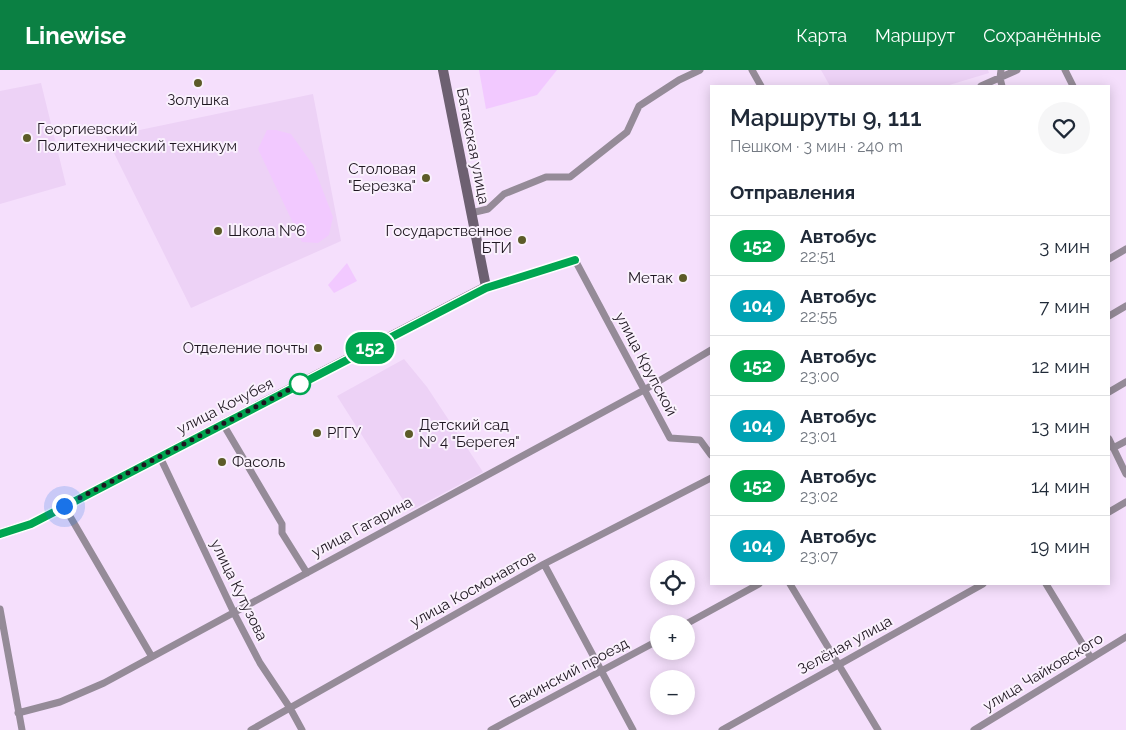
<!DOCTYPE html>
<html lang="ru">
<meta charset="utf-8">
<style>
body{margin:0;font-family:Raleway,sans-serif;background:#f6f6f7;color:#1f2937;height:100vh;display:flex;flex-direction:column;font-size:19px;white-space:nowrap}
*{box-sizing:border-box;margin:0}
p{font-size:16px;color:#747a83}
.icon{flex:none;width:28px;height:28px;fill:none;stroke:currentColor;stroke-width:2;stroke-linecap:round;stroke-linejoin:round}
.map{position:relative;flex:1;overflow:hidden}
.panel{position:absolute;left:710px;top:15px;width:400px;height:500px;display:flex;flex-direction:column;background:#fff;border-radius:0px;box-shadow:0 2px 12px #0003}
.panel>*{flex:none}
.badge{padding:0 10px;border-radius:16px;font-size:18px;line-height:32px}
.fabs{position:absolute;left:650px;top:490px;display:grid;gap:10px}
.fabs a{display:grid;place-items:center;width:45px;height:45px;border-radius:50%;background:#fff;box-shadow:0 2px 12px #0003;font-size:25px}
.you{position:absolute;width:25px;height:25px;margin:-12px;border:4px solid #fff;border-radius:50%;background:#1a73e8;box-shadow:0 0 0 8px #1a73e833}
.map>.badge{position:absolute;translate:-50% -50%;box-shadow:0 0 0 2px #fff}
h2{padding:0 20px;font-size:19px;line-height:45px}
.round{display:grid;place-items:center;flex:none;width:52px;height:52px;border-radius:26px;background:#f6f6f7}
.overview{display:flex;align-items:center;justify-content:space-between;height:85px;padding:0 20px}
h1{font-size:24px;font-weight:600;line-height:38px}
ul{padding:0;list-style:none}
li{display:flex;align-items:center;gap:15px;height:60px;padding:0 20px;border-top:1px solid #e0e1e3}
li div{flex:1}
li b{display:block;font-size:19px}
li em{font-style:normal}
li .badge{min-width:55px;font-weight:700;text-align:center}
header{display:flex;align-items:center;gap:30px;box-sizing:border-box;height:70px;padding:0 25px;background:#0b8043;color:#fff}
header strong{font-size:24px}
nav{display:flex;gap:28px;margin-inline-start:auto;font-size:18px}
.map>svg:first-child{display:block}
.built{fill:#edd2f6}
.green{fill:#f2c9ff}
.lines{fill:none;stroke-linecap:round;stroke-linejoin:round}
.minor{stroke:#958b98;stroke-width:7}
.secondary{stroke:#6d6071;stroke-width:10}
.line-casing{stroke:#fff;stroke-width:11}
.line{stroke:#00a651;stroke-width:8}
.walk{stroke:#1e1620;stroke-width:5;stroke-dasharray:0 9}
.poi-dot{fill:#5c5b28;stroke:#faf1fd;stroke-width:2}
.stop-dot{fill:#fff;stroke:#00a651;stroke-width:2.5}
.labels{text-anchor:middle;stroke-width:4;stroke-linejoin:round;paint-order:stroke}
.poi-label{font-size:15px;fill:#1e1620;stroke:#faf1fd;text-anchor:start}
.street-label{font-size:15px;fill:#1e1620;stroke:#faf1fd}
</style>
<header>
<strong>Linewise</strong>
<nav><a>Карта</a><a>Маршрут</a><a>Сохранённые</a></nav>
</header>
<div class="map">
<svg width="1126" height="660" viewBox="0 0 1126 660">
<rect width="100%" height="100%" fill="#f5dffc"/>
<!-- built -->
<path class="built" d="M821,0h167l1,3 -43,13h-116z
M41,13l25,102 -66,19v-113z
M313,24l28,147 -150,67 -85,-171z
M404,289l23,28 56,85 -73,39 -73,-115z"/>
<!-- green -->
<path class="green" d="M479,0h78l-20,25 -51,14z
M267,60h9l15,4 22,31 20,52 -4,18 -11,8 -16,-1 -44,-93z
M347,193l10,18 -23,12 -6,-8z"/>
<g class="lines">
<!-- minor -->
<path class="minor" d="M752,0l9,16
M1001,0l-1,8 2,8
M1065,0l8,16
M981,16l36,-16
M471,143l17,-4 16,-15 42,-17h24l57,-45 12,-26 40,-26 21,-10
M1109,189l17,-10
M486,217l89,-27 95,178 30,2 11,15
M1109,246l17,-10
M1109,322l17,-10
M223,354l59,100v9l25,40
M1109,369l17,35
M1113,378l13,-7
M160,387l74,156 26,50 30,45 12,22
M64,436l88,151
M1109,442l17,-10
M544,494l89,166
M790,514l88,146
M1046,514l45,74
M0,539l22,121
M686,554l73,-40
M18,643l42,-11 44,-19 540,-293 67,-40
M251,660l293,-166 167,-86
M491,660l168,-90
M722,660l261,-146
M974,660l152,-93"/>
<!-- secondary -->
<path class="secondary" d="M0,464l31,-10 455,-237 -43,-217"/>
</g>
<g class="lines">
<!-- line casing -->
<g class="line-casing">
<path id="line" d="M0,464l31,-10 455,-236 89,-28"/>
</g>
<!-- line -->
<use href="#line" class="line"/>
<!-- walk -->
<path class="walk" d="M64,436l236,-122"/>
</g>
<!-- markers -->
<g class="poi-dot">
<circle cx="198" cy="13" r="5"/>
<circle cx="27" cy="68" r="5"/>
<circle cx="426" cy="108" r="5"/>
<circle cx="218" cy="161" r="5"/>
<circle cx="522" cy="170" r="5"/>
<circle cx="683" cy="208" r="5"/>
<circle cx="318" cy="278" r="5"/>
<circle cx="317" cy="363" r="5"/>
<circle cx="409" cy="364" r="5"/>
<circle cx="222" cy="392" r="5"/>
</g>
<circle class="stop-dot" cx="300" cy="314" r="10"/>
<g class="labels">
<!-- poi labels -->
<g class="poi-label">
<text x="198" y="35" text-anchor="middle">Золушка</text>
<text x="37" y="64">Георгиевский<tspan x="37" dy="17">Политехнический техникум</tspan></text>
<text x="416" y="104" text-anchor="end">Столовая<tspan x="416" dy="17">"Березка"</tspan></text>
<text x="228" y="166">Школа №6</text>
<text x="512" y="166" text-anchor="end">Государственное<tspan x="512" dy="17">БТИ</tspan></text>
<text x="673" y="213" text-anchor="end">Метак</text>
<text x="308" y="283" text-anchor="end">Отделение почты</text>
<text x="419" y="360">Детский сад<tspan x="419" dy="17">№ 4 "Берегея"</tspan></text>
<text x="327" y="368">РГГУ</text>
<text x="232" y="397">Фасоль</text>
</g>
<!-- street labels -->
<g class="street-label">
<text transform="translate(473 76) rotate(79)" y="5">Батакская улица</text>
<text transform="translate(646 294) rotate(62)" y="5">улица Крупской</text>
<text transform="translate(225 336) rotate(-27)" y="5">улица Кочубея</text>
<text transform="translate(362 457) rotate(-28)" y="5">улица Гагарина</text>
<text transform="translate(473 519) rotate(-29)" y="5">улица Космонавтов</text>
<text transform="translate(239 520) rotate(64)" y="5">улица Кутузова</text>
<text transform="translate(845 575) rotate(-29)" y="5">Зелёная улица</text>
<text transform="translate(1043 602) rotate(-31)" y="5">улица Чайковского</text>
<text transform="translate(569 603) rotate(-28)" y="5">Бакинский проезд</text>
</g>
</g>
</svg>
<div class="fabs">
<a><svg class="icon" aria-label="locate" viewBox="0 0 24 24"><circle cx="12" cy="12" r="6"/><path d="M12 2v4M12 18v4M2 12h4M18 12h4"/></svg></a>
<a>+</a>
<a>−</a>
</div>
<div class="you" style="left:64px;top:436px"></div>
<b class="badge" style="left:370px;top:278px;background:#00a651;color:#fff">152</b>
<section class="panel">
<div class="overview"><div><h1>Маршруты 9, 111</h1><p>Пешком · 3 мин · 240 m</p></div><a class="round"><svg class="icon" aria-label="heart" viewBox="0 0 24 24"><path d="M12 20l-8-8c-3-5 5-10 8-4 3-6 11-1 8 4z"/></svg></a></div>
<h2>Отправления</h2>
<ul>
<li><span class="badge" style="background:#00a651;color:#fff">152</span><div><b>Автобус</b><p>22:51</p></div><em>3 мин</em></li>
<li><span class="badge" style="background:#00a3b4;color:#fff">104</span><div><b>Автобус</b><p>22:55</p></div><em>7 мин</em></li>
<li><span class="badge" style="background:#00a651;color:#fff">152</span><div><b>Автобус</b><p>23:00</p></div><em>12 мин</em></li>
<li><span class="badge" style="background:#00a3b4;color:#fff">104</span><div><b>Автобус</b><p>23:01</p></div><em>13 мин</em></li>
<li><span class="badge" style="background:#00a651;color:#fff">152</span><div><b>Автобус</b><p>23:02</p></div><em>14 мин</em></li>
<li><span class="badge" style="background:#00a3b4;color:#fff">104</span><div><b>Автобус</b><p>23:07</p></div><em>19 мин</em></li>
</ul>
</section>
</div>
